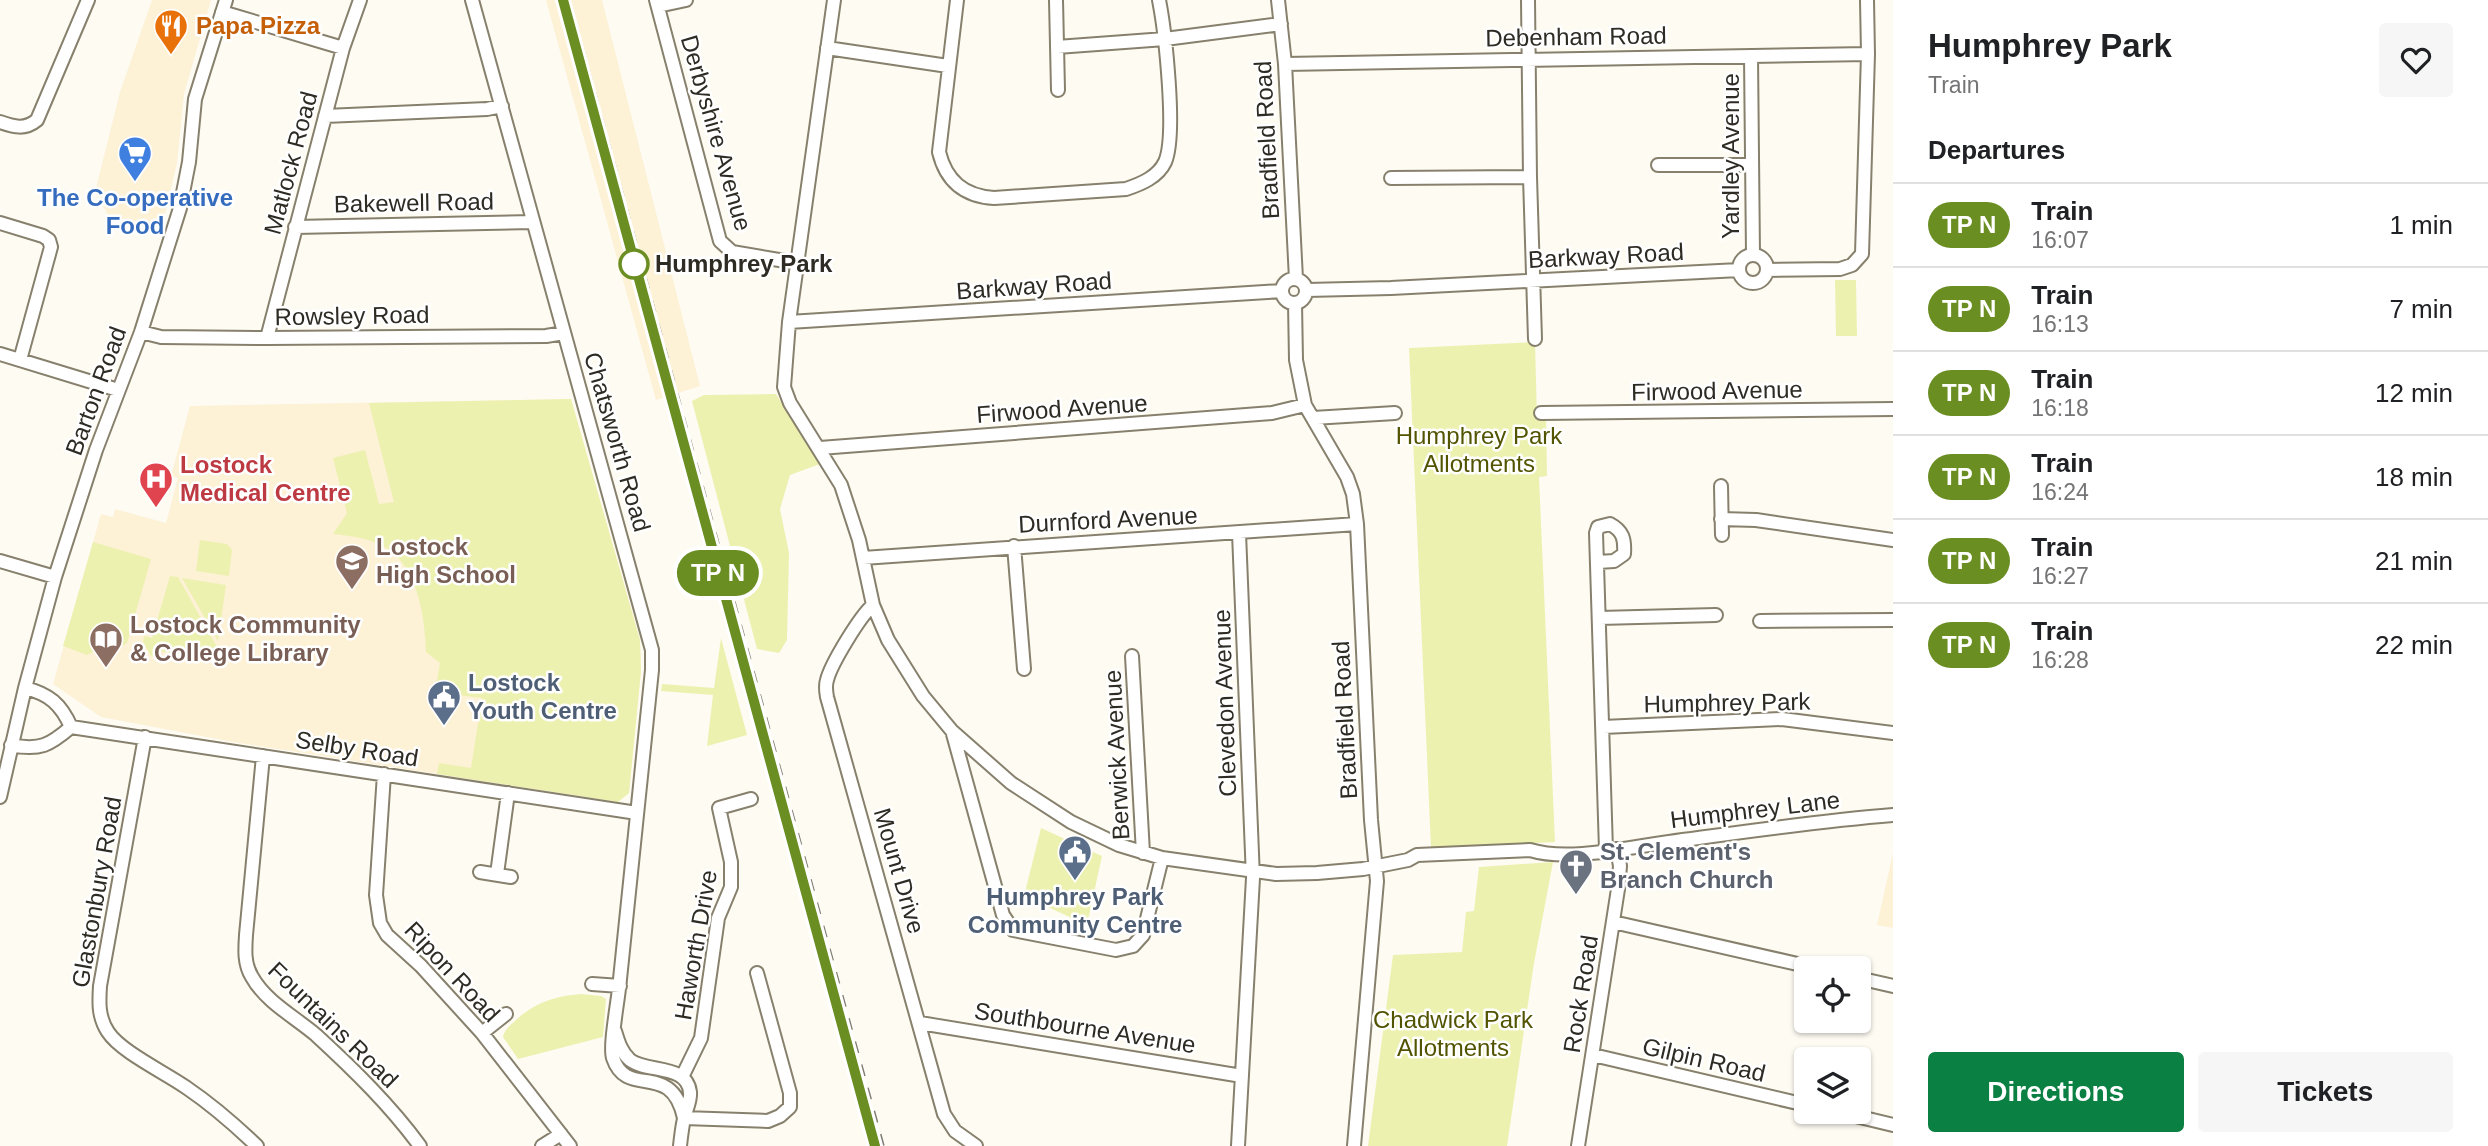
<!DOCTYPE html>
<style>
body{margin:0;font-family:Helvetica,sans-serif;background:#f6f6f6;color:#202124;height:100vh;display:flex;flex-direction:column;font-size:26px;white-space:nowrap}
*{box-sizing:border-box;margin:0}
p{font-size:23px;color:#757577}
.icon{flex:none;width:38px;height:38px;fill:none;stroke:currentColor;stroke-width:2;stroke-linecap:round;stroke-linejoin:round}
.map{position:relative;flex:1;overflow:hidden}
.drawer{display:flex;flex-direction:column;background:#fff;width:595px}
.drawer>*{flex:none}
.badge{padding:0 14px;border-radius:23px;font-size:24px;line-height:46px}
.fabs{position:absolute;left:1794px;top:956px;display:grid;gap:14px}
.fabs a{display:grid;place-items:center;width:77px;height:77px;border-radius:7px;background:#fff;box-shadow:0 2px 5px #0004;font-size:35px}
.map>.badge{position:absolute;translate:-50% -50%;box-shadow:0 0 0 4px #fff}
h2{padding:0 35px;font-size:26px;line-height:63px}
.round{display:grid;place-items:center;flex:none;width:74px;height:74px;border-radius:7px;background:#f6f6f6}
.headline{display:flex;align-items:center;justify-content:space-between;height:119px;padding:0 35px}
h1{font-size:33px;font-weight:700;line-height:52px}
.primary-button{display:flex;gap:14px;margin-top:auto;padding:14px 35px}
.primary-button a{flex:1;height:80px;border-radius:7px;background:#0b8043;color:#fff;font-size:28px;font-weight:700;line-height:80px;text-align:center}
.primary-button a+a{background:#f6f6f6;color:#202124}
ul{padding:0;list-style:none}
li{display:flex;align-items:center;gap:21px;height:84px;padding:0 35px;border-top:2px solid #e0e0e0}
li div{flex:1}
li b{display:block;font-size:26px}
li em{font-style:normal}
li .badge{min-width:77px;font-weight:700;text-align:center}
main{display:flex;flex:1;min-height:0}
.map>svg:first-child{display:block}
.built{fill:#fdf1d6}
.green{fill:#edf1b0}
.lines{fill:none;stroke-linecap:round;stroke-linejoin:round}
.minor-casing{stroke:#87806d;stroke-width:16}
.minor{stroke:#fff;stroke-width:12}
.rail{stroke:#7d7a73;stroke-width:3.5;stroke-dasharray:12 12;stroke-linecap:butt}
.line-casing{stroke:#fff;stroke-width:16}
.line{stroke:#6b8e23;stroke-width:10}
.stop-dot{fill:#fff;stroke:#6b8e23;stroke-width:3.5}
.labels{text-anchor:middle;stroke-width:5;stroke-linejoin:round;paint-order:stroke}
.food-label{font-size:24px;font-weight:bold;fill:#c56008;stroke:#fff;text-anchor:start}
.street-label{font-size:24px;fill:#2e2b24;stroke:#fff}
.shop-label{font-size:24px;font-weight:bold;fill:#366cbe;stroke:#fff}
.stop-label{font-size:24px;font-weight:bold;fill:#2e2b24;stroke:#fff;text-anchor:start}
.park-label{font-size:24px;fill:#525400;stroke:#fff}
.health-label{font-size:24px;font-weight:bold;fill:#be3a42;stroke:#fff;text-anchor:start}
.education-label{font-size:24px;font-weight:bold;fill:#785e54;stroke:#fff;text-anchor:start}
.service-label{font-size:24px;font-weight:bold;fill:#4e5e75;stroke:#fff;text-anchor:start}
.worship-label{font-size:24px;font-weight:bold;fill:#5b616d;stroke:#fff;text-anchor:start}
</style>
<main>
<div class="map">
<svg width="1893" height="1146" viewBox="0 0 1893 1146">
<rect width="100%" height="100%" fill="#fefbf3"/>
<!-- built -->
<path class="built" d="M152,0h59l-27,94 -7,69 -16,68 -53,-16 -13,-23 25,-100z
M546,0h56l98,386 -44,14z
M571,399l69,241 1,31 -12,122 -11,9 -385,-60 -132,-25 -48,-33 48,-170 12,3 2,-8 51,14 12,-45 -7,-2 19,-70z
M1893,853v75l-16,-3z"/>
<!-- green -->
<path class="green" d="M1835,280h21l1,56h-21z
M1535,342l2,77h9l1,57 -8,1 16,365 -124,6 -22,-500z
M776,394l44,70 -30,11 -10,34 9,44 -2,87 -8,13 -22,-4 -65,-248 12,-6z
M571,399l69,241 1,31 -12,122 -11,9 -181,-28 2,-11 32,5 11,-70 -47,-6 5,-29 -14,-11c-1,-34 -8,-85 -40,-104 -16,-10 -35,-12 -53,-14l14,-21 -14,-55 32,-8 14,54 15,-2 -25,-99z
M200,540l27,4 5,6 -3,26 -33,-5z
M93,542l58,17 -24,84 -18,10 -4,-8 -18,10 -24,-9z
M170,576l8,1 39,70 -2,12 -57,-8 -1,6 -6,-1 -8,-14 1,-6 8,2z
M182,578l44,7 -8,56z
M721,638l26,97 -40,11 6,-51 -52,-4 1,-7 52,4z
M1041,828l61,28 -15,69 -63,-29z
M1553,862l-19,101 -27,183h-139l25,-191 69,-3 4,-40 8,-1 5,-44z
M581,994l20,2 5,3 -3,38 -85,22 -15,-22c1,-8 8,-12 14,-18 19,-17 39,-23 64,-25z"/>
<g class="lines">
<!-- minor casing -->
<g class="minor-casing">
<path id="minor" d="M472,0l180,650v20c-11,103 -21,206 -32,309 -1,18 -11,66 -7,79 14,42 58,1 71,60
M656,0l64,241 12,11 65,11
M834,0l-45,322 -5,65 6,16 51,82 18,55 14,65 15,35 35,56 29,35 59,52 60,39 48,23 43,13 114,16 41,-1 46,-4 45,-9 9,-5 113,-5c39,12 99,-3 139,-8 74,-10 149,-21 224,-27
M957,0l-18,152c7,29 25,44 55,46l132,-9c15,-5 32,-12 39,-27 12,-27 0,-131 -6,-162
M1056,0l2,90
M1278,0l7,64 11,215
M1528,0l2,177 5,162
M658,6l28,-6
M222,12l121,36
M1057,47l108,-8 116,-15
M827,48l121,18
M1751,56l2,199
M1285,64l583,-10
M325,116l162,-7 15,-3
M0,122c14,5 25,8 37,-2l51,-120
M1658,165h94
M1391,178l139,-1
M0,223l43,13 6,4 2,7 -31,113
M295,227l238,-5
M1739 269a14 14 0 1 1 28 0a14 14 0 1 1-28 0Z
M1767,270l73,-1 12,-4 10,-11 6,-200 -1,-54
M1282 291a12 12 0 1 1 24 0a12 12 0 1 1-24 0Z
M1307,290l84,-2 348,-18
M1295,303l1,57 9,45 42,72 6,17 4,30 14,296 6,61 -23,265
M789,322l493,-31
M141,332l20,5 106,1 279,-2 18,-3
M267,338l76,-290 17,-48
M0,354l118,36
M1541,413l352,-4
M1313,418l82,-5
M820,448l452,-35 33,-8
M1721,486l1,49
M1721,519l35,1 137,20
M1014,546l10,123
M863,558l494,-34
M0,561l55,16
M1598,562l16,-1 10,-7c1,-15 -1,-23 -14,-30l-12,3 -2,6 10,317
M873,605c-13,11 -42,59 -46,75 -2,6 -1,11 0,17l117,417 11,17 21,15
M1599,618l117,-3
M1760,621l133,-1
M1132,656l11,197
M71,727l566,86
M1603,727l179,-8 111,14
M953,734l50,181 10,15 103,20 17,-4 10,-11 19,-77
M145,737l-45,249c-1,16 -2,31 8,46 13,20 58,41 79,56 25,17 48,37 70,58
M11,745c29,6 39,0 60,-18 -10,-23 -22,-33 -46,-39
M263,756l-17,179c-1,15 -2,29 6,42 14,25 43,40 64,58 37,34 74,70 104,111
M384,774l-8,121 4,28 7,12 34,31 61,67 88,113
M0,797l25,-109 30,-111 41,-127 45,-118 39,-124 9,-46 6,-63 31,-99
M480,872l31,5
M497,874l11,-81
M1613,922l202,46
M1858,978l35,8
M592,984l28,2
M920,1023l322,53
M615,1031c3,10 6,21 15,29 17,13 57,4 60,32 1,9 -4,17 -6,27 -2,8 -3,18 -4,27
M482,1033l24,-19
M1593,1055l213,50
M682,1077l19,-39 17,-120 13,-31v-25l-12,-54 32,-9
M1835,1111l58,14
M684,1118l84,3 12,-5 10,-9v-14l-33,-120
M542,1146l19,-12
M1238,1146l15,-268 -14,-345
M1578,1146l40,-257 2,-23 -3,-17"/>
</g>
<!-- minor -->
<use href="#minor" class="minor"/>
<!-- rail -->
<path class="rail" d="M569,0l314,1146"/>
</g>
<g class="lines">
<!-- line casing -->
<g class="line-casing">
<path id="line" d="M563,0l312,1146"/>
</g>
<!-- line -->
<use href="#line" class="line"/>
</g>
<!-- icons -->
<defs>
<g id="restaurant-pin" transform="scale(1.75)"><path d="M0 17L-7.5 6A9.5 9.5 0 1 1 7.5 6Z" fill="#e8710a" stroke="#fff"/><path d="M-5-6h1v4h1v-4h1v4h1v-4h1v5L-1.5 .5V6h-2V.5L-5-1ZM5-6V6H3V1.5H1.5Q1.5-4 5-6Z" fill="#fff"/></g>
<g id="supermarket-pin" transform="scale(1.75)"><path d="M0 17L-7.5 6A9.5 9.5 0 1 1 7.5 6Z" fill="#3f7fe0" stroke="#fff"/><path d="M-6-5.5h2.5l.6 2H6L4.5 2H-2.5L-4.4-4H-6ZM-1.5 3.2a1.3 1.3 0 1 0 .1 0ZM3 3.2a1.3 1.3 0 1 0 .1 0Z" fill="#fff"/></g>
<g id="hospital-pin" transform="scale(1.75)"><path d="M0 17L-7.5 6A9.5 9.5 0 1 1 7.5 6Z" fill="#e0444e" stroke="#fff"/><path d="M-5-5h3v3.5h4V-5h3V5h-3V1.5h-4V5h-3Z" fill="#fff"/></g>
<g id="school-pin" transform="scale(1.75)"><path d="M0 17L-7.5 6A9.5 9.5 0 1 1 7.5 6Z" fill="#8d6e63" stroke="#fff"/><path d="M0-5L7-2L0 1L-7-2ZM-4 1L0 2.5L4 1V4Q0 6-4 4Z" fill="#fff"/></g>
<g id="library-pin" transform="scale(1.75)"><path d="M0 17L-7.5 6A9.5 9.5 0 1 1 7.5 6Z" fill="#8d6e63" stroke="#fff"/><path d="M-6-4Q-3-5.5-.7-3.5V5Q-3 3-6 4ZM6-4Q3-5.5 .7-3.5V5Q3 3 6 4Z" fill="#fff"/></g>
<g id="civic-pin" transform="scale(1.75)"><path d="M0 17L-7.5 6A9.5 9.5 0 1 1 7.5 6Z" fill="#5c6f8a" stroke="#fff"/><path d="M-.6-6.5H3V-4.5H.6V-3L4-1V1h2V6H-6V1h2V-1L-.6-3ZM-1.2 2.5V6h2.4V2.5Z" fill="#fff"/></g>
<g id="church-pin" transform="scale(1.75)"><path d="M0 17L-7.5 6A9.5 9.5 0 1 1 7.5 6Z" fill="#6b7280" stroke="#fff"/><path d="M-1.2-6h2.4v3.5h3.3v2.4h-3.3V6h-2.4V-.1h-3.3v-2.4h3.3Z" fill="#fff"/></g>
</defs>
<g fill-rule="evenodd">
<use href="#restaurant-pin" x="171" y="26"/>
<use href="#supermarket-pin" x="135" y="153"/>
<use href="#hospital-pin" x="156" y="479"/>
<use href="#school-pin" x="352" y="561"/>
<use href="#library-pin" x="106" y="639"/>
<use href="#civic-pin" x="444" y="697"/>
<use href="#civic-pin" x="1075" y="852"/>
<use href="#church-pin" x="1576" y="866"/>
</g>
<!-- markers -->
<circle class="stop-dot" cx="634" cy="264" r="14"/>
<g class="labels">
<!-- food labels -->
<g class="food-label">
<text x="196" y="34">Papa Pizza</text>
</g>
<!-- street labels -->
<g class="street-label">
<text transform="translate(1576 37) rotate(-1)" y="8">Debenham Road</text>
<text transform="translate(716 133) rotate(74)" y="8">Derbyshire Avenue</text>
<text transform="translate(1267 140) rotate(-93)" y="8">Bradfield Road</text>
<text transform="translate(1731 156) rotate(-90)" y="8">Yardley Avenue</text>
<text transform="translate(291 163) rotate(-75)" y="8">Matlock Road</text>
<text transform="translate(414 203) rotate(-1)" y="8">Bakewell Road</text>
<text transform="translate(1606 256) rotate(-3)" y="8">Barkway Road</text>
<text transform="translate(1034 286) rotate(-4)" y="8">Barkway Road</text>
<text transform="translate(352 316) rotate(-1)" y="8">Rowsley Road</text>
<text transform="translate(96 391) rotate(-70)" y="8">Barton Road</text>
<text transform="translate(1717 391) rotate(-1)" y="8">Firwood Avenue</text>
<text transform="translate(1062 409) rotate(-4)" y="8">Firwood Avenue</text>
<text transform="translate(617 442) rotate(74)" y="8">Chatsworth Road</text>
<text transform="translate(1108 520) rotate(-3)" y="8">Durnford Avenue</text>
<text transform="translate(1225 703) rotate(-92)" y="8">Clevedon Avenue</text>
<text transform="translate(1727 703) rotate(-1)" y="8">Humphrey Park</text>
<text transform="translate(1345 720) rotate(-93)" y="8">Bradfield Road</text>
<text transform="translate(357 749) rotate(9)" y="8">Selby Road</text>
<text transform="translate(1117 755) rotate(-93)" y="8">Berwick Avenue</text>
<text transform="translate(1755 810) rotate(-7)" y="8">Humphrey Lane</text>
<text transform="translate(899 871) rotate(74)" y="8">Mount Drive</text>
<text transform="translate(97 892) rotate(-80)" y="8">Glastonbury Road</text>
<text transform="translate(696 945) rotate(-80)" y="8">Haworth Drive</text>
<text transform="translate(452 972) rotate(47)" y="8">Ripon Road</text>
<text transform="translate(1581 994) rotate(-81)" y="8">Rock Road</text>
<text transform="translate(333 1025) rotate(44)" y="8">Fountains Road</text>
<text transform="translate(1085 1028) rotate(9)" y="8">Southbourne Avenue</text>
<text transform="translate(1704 1060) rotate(13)" y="8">Gilpin Road</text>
</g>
<!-- shop labels -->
<g class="shop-label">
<text x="135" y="206">The Co-operative<tspan x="135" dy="28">Food</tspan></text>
</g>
<!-- stop labels -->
<g class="stop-label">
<text x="655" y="272">Humphrey Park</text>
</g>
<!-- park labels -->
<g class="park-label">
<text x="1479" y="444">Humphrey Park<tspan x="1479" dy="28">Allotments</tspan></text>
<text x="1453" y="1028">Chadwick Park<tspan x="1453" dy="28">Allotments</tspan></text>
</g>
<!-- health labels -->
<g class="health-label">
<text x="180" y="473">Lostock<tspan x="180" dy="28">Medical Centre</tspan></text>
</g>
<!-- education labels -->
<g class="education-label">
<text x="376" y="555">Lostock<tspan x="376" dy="28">High School</tspan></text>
<text x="130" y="633">Lostock Community<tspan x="130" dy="28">&amp; College Library</tspan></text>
</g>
<!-- service labels -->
<g class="service-label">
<text x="468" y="691">Lostock<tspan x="468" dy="28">Youth Centre</tspan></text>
<text x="1075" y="905" text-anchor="middle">Humphrey Park<tspan x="1075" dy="28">Community Centre</tspan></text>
</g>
<!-- worship labels -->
<g class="worship-label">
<text x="1600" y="860">St. Clement's<tspan x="1600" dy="28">Branch Church</tspan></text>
</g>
</g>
</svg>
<div class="fabs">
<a><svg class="icon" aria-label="locate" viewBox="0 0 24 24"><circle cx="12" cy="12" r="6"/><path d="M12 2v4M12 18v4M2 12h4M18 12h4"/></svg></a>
<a><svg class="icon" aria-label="layers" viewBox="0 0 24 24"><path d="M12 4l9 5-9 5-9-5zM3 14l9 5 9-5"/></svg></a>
</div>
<b class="badge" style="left:718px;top:573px;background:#6b8e23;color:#fff">TP N</b>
</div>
<section class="drawer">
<div class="headline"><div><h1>Humphrey Park</h1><p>Train</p></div><a class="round"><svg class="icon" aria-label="heart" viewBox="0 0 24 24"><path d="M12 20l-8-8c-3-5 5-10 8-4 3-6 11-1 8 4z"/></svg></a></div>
<h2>Departures</h2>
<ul>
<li><span class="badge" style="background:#6b8e23;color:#fff">TP N</span><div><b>Train</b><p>16:07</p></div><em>1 min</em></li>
<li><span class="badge" style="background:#6b8e23;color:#fff">TP N</span><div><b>Train</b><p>16:13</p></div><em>7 min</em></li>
<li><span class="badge" style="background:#6b8e23;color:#fff">TP N</span><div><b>Train</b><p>16:18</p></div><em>12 min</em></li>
<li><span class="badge" style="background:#6b8e23;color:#fff">TP N</span><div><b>Train</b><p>16:24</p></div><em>18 min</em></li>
<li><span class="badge" style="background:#6b8e23;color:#fff">TP N</span><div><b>Train</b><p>16:27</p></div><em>21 min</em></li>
<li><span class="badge" style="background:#6b8e23;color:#fff">TP N</span><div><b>Train</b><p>16:28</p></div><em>22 min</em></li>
</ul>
<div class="primary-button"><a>Directions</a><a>Tickets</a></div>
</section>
</main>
